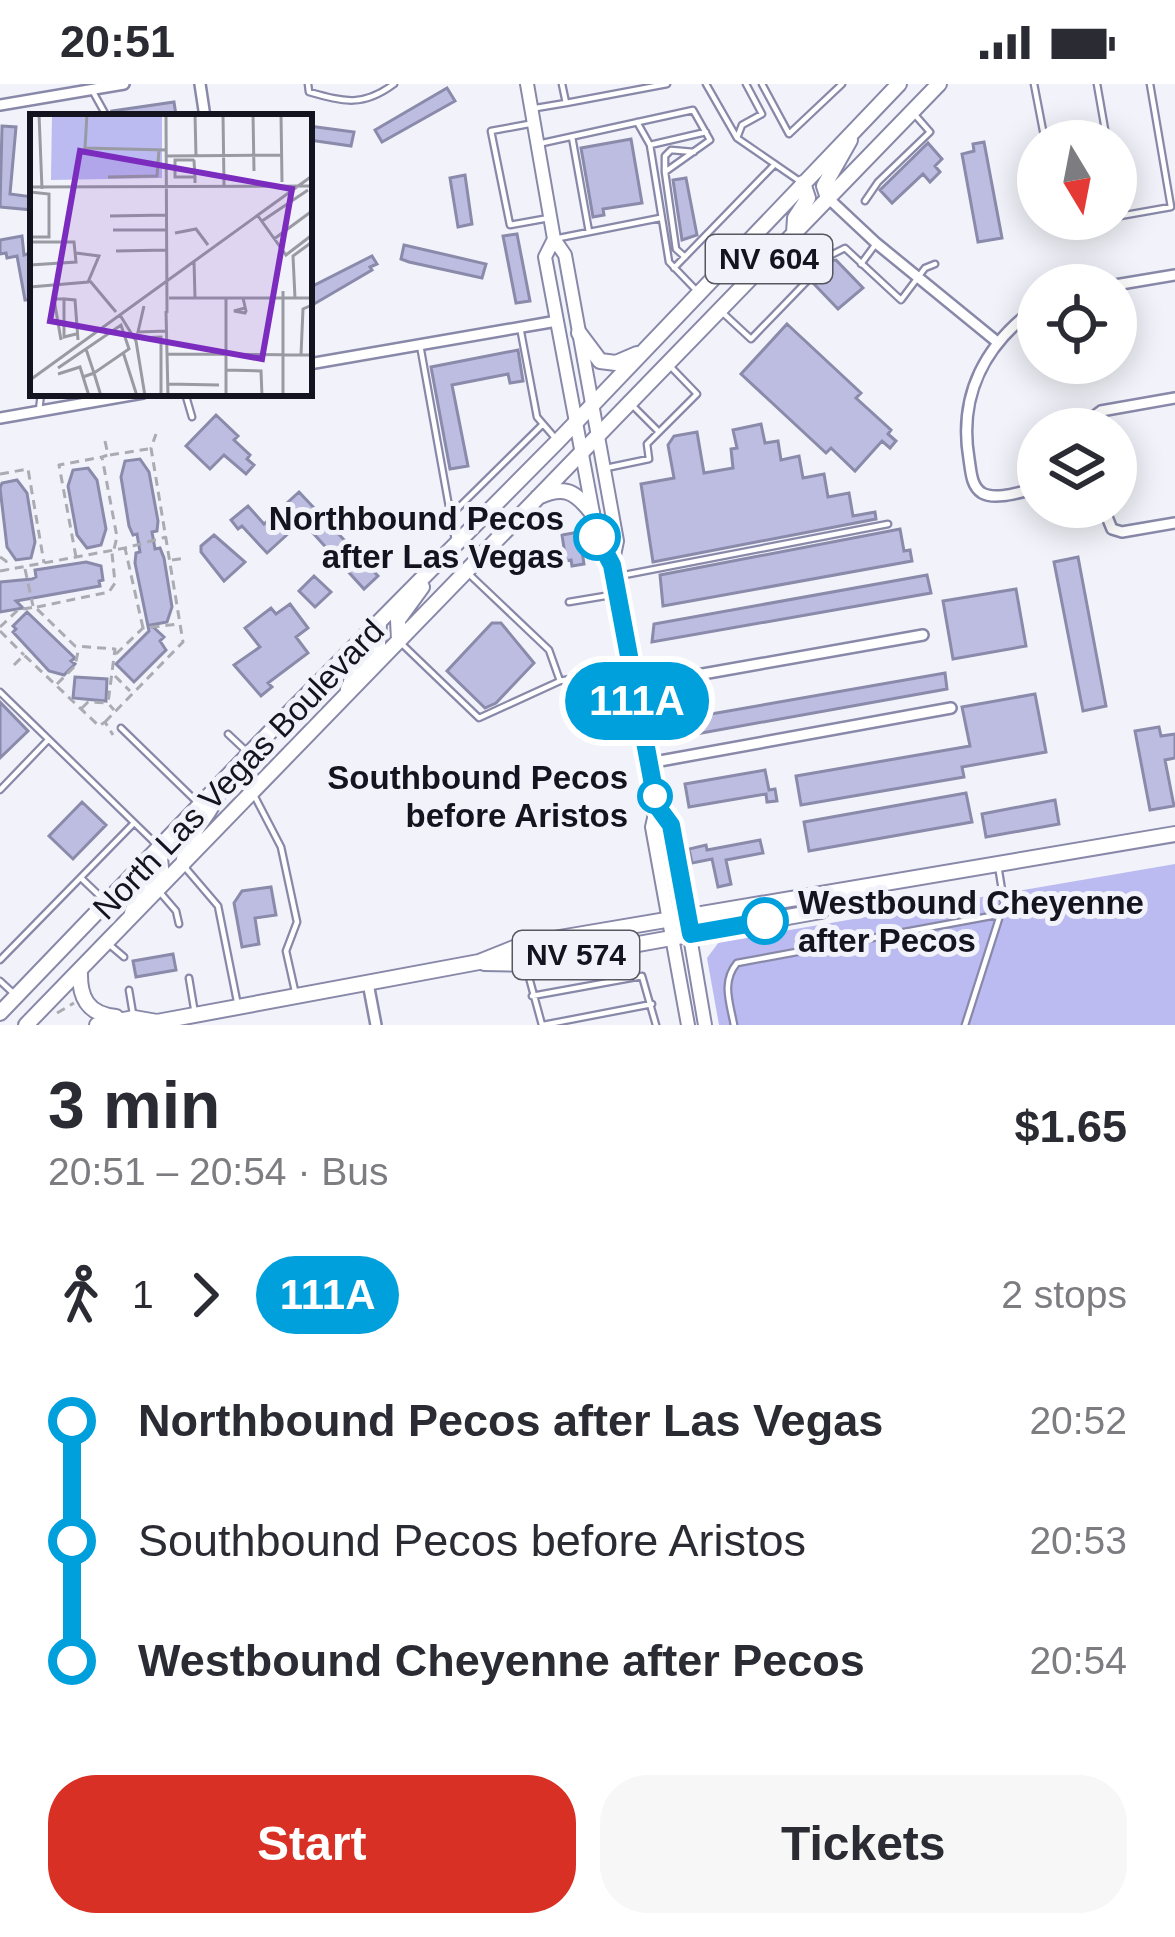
<!DOCTYPE html>
<meta charset="utf-8">
<style>
body{margin:0;font-family:Arial,sans-serif;background:#f7f7f7;color:#2b2b33;height:100vh;display:flex;flex-direction:column;font-size:45px;white-space:nowrap}
*{box-sizing:border-box;margin:0}
p{font-size:39px;color:#7c7c81}
.icon{flex:none;width:66px;height:66px;fill:none;stroke:currentColor;stroke-width:2;stroke-linecap:round;stroke-linejoin:round}
.map{position:relative;height:941px;overflow:hidden}
.details{display:flex;flex-direction:column;background:#fff;flex:1}
.details>*{flex:none}
.badge{padding:0 24px;border-radius:39px;font-size:42px;line-height:78px}
.needle{width:78px;rotate:170deg}
.buttons{position:absolute;left:1017px;top:36px;display:grid;gap:24px}
.buttons a{display:grid;place-items:center;width:120px;height:120px;border-radius:50%;background:#fff;box-shadow:0 6px 30px #0003;font-size:60px}
.map>.badge{position:absolute;translate:-50% -50%;box-shadow:0 0 0 6px #fff}
.legs{display:flex;align-items:center;gap:18px;height:132px;padding:0 48px;font-size:39px}
.legs p{margin-inline-start:auto}
.overview{display:flex;align-items:center;justify-content:space-between;height:204px;padding:0 48px}
h1{font-size:66px;font-weight:700;line-height:90px}
.action{display:flex;gap:24px;margin-top:auto;padding:24px 48px}
.action a{flex:1;height:138px;border-radius:48px;background:#d93025;color:#fff;font-size:48px;font-weight:700;line-height:138px;text-align:center}
.action a+a{background:#f7f7f7;color:#2b2b33}
ul{padding:0 48px;list-style:none}
li{display:flex;align-items:center;gap:42px;height:120px;font-size:45px}
li i{display:grid;place-items:center;width:18px;height:100%;margin:0 15px;background:currentColor}
li i::after{content:'';width:30px;height:30px;margin:-15px;border:9px solid;border-radius:50%;background:#fff}
li p{margin-inline-start:auto}
li:first-child i{background:linear-gradient(#0000 50%,currentColor 0)}
li:last-child i{background:linear-gradient(currentColor 50%,#0000 0)}
.status{display:flex;justify-content:space-between;align-items:center;height:84px;padding:0 60px;background:#fff;direction:ltr}
.status svg{height:33px;fill:currentColor}
.map>svg:first-child{display:block}
.green{fill:#bbbbf1}
.building{fill:#bcbde0;stroke:#8a8aab;stroke-width:3}
.lines{fill:none;stroke-linecap:round;stroke-linejoin:round}
.lane-casing{stroke:#8888a9;stroke-width:9}
.street-casing{stroke:#8888a9;stroke-width:14}
.secondary-casing{stroke:#8888a9;stroke-width:16}
.primary-casing{stroke:#8888a9;stroke-width:18}
.path{stroke:#aaabb3;stroke-width:3;stroke-dasharray:9 6;stroke-linecap:butt}
.lane{stroke:#fff;stroke-width:4.5}
.street{stroke:#fff;stroke-width:9}
.secondary{stroke:#fff;stroke-width:12}
.primary{stroke:#fff;stroke-width:14}
.line-1-casing{stroke:#fff;stroke-width:27}
.line-1{stroke:#00a0dc;stroke-width:18}
.stop-1-dot{fill:#fff;stroke:#00a0dc;stroke-width:6}
.labels{text-anchor:middle;stroke-width:10;stroke-linejoin:round;paint-order:stroke}
.shield{fill:#f2f3fa;stroke:#575761;stroke-width:3}
.shield-label{font-size:30px;font-weight:bold;fill:#141420}
.stop-label{font-size:33px;font-weight:bold;fill:#141420;stroke:#f2f3fa;text-anchor:end}
.street-label{font-size:33px;fill:#141420;stroke:#f2f3fa}
.inset-road{fill:none;stroke:#999aa3;stroke-width:3}
.view{fill:#7b2cbf;fill-opacity:0.15;stroke:#7b2cbf;stroke-width:6}
.inset-edge{fill:none;stroke:#141420;stroke-width:6}
</style>
<div class="status"><b>20:51</b><svg viewBox="0 0 49 12"><path d="M0 12V9h3v3zM5 12V6h3v6zM10 12V3h3v9zM15 12V0h3v12zM26 1h20v11H26zM47 4h2v5h-2z"/></svg></div>
<div class="map">
<svg width="1175" height="941" viewBox="0 0 1175 941">
<rect width="100%" height="100%" fill="#f2f3fa"/>
<!-- green -->
<path class="green" d="M1175,780v161h-456l-12,-67 12,-16z"/>
<!-- building -->
<path class="building" d="M447,4l8,13 -73,41 -7,-12z
M174,18l2,13 -10,2h-52l-2,-6z
M2,42l14,1 -6,67 23,3v13l-33,-3z
M309,42l45,6 -3,14 -42,-6z
M631,55l11,64 -39,6 1,6 -11,2 -12,-69z
M984,58l18,96 -24,4 -16,-88 12,-3 -1,-7z
M928,59l14,16 -7,7 5,6 -10,10 -7,-8 -31,29 -12,-13z
M465,91l7,49 -14,3 -8,-49z
M686,94l11,57 -15,5 -9,-60z
M517,150l13,67 -14,2 -13,-67z
M22,152l2,19 7,-2 2,9v37l-8,1 -8,-44 -10,2 -1,-5 -6,1v-14z
M404,161l82,19 -4,14 -73,-16 -8,-3z
M372,172l5,8 -7,3 2,3 -63,37v-19z
M836,176l27,28 -25,21 -24,-25 1,-7 14,-10v-6z
M787,240l74,69 -5,5 35,32 -3,4 8,7 -6,7 -8,-7 -27,30 -24,-23 -5,5 -85,-79z
M518,266l5,31 -13,2 -2,-9 -56,11 16,81 -18,3 -19,-102z
M216,331l22,21 -4,4 16,15 -3,4 7,6 -8,9 -22,-19 -14,14 -24,-23z
M761,340l4,19 13,-2 3,19 18,-4 4,22 21,-4 4,23 21,-4 4,23 22,-4 1,7 -223,43 -12,-78 33,-6 -6,-33 6,-9 23,-4 7,41 29,-5 -2,-19 6,-1 -4,-18z
M140,375l9,13 9,49 -1,10 -5,1 3,17 5,-1 4,10 8,49 -5,15 -16,3 13,12 -4,4 6,9 -32,32 -18,-18 33,-33 -14,-68 1,-10 4,-1 -3,-18 -4,1 -4,-9 -8,-49 4,-16z
M88,384l9,12 9,49 -5,16 -14,3 -10,-13 -9,-49 5,-16z
M17,396l10,13 8,49 -4,16 -15,2 -9,-13 -7,-59 2,-5z
M299,408l79,84 -14,13 -62,-68 -35,32 -25,-27 -4,3 -7,-9 17,-14 16,18z
M900,445l4,22 6,-1 2,11 -249,45 -3,-31z
M579,448l5,32 -12,2 -1,-6 -5,1 -4,-26z
M214,451l31,27 -21,19 -23,-29v-6z
M1078,473l28,149 -23,5 -29,-149z
M86,478l15,4 2,14 -4,1 1,5 -84,15 7,7 -23,4v-30l32,-3 4,-2 -1,-7z
M927,491l4,18 -279,49 2,-18z
M314,492l17,16 -16,15 -16,-16z
M1016,505l10,57 -73,13 -10,-58z
M290,520l18,24 -12,9 12,16 -40,30 4,4 -11,9 -27,-31 26,-18 -15,-19 26,-20 5,6z
M27,528l48,46 -4,3 4,3 -11,11 -15,-4 -36,-39 3,-3 -3,-3z
M492,539h9l33,40 -38,40 -11,5 -38,-37z
M945,589l2,16 -273,49 -3,-17z
M75,593l32,2 -1,22 -33,-3z
M1035,610l11,58 -84,15 2,10 -163,28 -5,-29 174,-30 -8,-39z
M0,618l28,29 -28,27z
M1159,643l2,9 14,-2v24l-10,2 9,46 -24,4 -15,-79z
M765,686l4,20 6,-1 2,12 -10,1 -1,-8 -77,13 -4,-23z
M966,709l6,29 -163,29 -5,-29z
M1055,716l4,24 -73,13 -4,-23z
M82,718l24,23 -33,34 -24,-23z
M760,756l3,13 -37,7 5,24 -13,3 -6,-28 -20,4 -3,-14 17,-4 1,5z
M271,803l5,28 -21,3 4,26 -17,3 -8,-44 8,-12z
M173,870l3,16 -40,7 -3,-16z"/>
<g class="lines">
<!-- lane casing -->
<g class="lane-casing">
<path id="lane" d="M308,0l1,8c36,10 54,15 85,-8
M562,0l4,19 101,-19
M706,0l31,54 61,42
M762,0l27,50 53,-50
M1034,0l11,57
M1097,0l10,57
M92,6l15,27
M536,24l30,-5
M637,38l13,23 56,-13
M529,40l-38,7 19,94 39,-7
M572,53l17,95
M737,54l5,-13 20,-11 -16,-30
M538,60l155,-34 17,30 -45,32 11,77 9,8
M650,61l19,117 26,27
M665,88v-16l6,-6 23,2
M1116,110l4,22h-4
M865,117l13,-19 52,-50 -14,-16
M1120,132l51,-9 -21,-123
M1062,135l1,5 34,-5
M559,154l101,-20
M831,171l14,-7 56,52 24,-32 10,-4
M861,180l14,-19
M674,184l101,-104
M817,187l6,-7
M723,229l28,26 58,-60
M520,243l17,90 19,22
M420,261l35,195
M185,309l7,24
M633,322l26,26
M39,327l2,-18
M606,384l43,-9 -2,-15 50,-50 -27,-28
M453,429l90,-89
M469,490l80,76 11,31
M614,493l274,-53
M569,518l48,-8
M403,561l76,73 81,-37 25,-5
M0,608l155,151
M121,644l75,73
M228,650l17,16
M0,706l48,-50
M255,713l26,50 16,75 -11,29 9,40
M183,781l35,41 20,100
M81,794l22,21
M158,806l18,21 3,13
M111,862l13,11
M0,876l133,-136
M527,886l15,55
M189,894l6,36
M0,897l12,11
M129,906l4,24
M532,912l110,-20 14,49
M543,941l109,-21
M734,941c-4,-22 -13,-43 3,-62l265,-49
M965,941l39,-122 -6,-38"/>
</g>
<!-- street casing -->
<g class="street-casing">
<path id="street" d="M200,0l5,33
M0,21l124,-21
M828,114l48,45 120,98
M1115,201l60,-10
M1038,222c-52,37 -80,88 -69,153 2,12 2,27 13,34 14,8 41,-2 56,-5
M309,280l248,-43
M0,334l143,-25
M1089,345l4,-12 8,-6 74,-13
M1103,423l9,22 10,3 53,-9
M635,602l288,-51
M649,679l302,-55
M368,899l8,42"/>
</g>
<!-- secondary casing -->
<g class="secondary-casing">
<path id="secondary" d="M527,0l27,155 11,16 52,286 -5,24 45,240 -5,22 36,198
M554,155l-9,18 54,288 13,20
M657,721l14,20 34,200"/>
</g>
<!-- primary casing -->
<g class="primary-casing">
<path id="primary" d="M828,114l-4,-12 26,-46
M794,149l1,-15 13,-20 -5,-15
M579,249l21,28 16,2 21,-9
M538,413c26,-12 37,-6 54,16
M399,557l-1,-21 24,-33
M348,605l10,-23 20,-22 1,-22
M183,780c6,-37 24,-42 37,-74
M132,829l7,-21 22,-24 -2,-21
M484,879l43,1 294,-53 18,-17
M80,886c-1,27 7,44 36,47
M0,929l271,-282 287,-290 341,-357
M26,941l913,-941
M97,941l37,-7 23,4 322,-60 45,-18 651,-110"/>
</g>
<!-- path -->
<path class="path" d="M105,357l3,14 -6,2 15,80 -3,12
M110,371l38,-6
M0,390l28,-5 16,94
M0,473l6,4 2,9
M76,473l-17,-92 43,-8
M172,476l14,-2
M25,485l8,37
M0,487l125,-23
M37,523l72,-15 6,-9 -3,-30
M0,543l18,-17 17,-3 40,39 40,3 -7,54 6,7
M143,544l-18,-80 41,-11
M0,547l24,24
M116,570l27,-26 36,-4
M14,581l10,-10 75,71 6,-4 8,13
M115,592l15,15
M57,600l18,-18 4,-19
M82,624l6,-6 18,1
M105,638l78,-80 -32,-194 5,-14
M57,929l17,-10"/>
<!-- lane -->
<use href="#lane" class="lane"/>
<!-- street -->
<use href="#street" class="street"/>
<!-- secondary -->
<use href="#secondary" class="secondary"/>
<!-- primary -->
<use href="#primary" class="primary"/>
</g>
<g class="lines">
<!-- line-1 casing -->
<g class="line-1-casing">
<path id="line-1" d="M597,453l15,28 45,241 14,19 20,109 74,-13"/>
</g>
<!-- line-1 -->
<use href="#line-1" class="line-1"/>
</g>
<!-- markers -->
<g class="stop-1-dot">
<circle cx="597" cy="453" r="21"/>
<circle cx="655" cy="712" r="15"/>
<circle cx="765" cy="837" r="21"/>
</g>
<g class="labels">
<!-- shield labels -->
<g class="shield">
<rect x="706" y="151" width="126" height="48" rx="9"/>
<rect x="513" y="847" width="126" height="48" rx="9"/>
</g>
<g class="shield-label">
<text x="769" y="185">NV 604</text>
<text x="576" y="881">NV 574</text>
</g>
<!-- stop labels -->
<g class="stop-label">
<text x="564" y="446">Northbound Pecos<tspan x="564" dy="38">after Las Vegas</tspan></text>
<text x="628" y="705">Southbound Pecos<tspan x="628" dy="38">before Aristos</tspan></text>
<text x="798" y="830" text-anchor="start">Westbound Cheyenne<tspan x="798" dy="38">after Pecos</tspan></text>
</g>
<!-- street labels -->
<g class="street-label">
<text transform="translate(238 685) rotate(-46)" y="12">North Las Vegas Boulevard</text>
</g>
</g>
<!-- overview -->
<g transform="translate(30 30)">
<rect width="282" height="282" fill="#f2f3fa"/>
<path d="M22,0h110v64l-111,2z" fill="#bbbbf1"/>
<path class="inset-road" d="M9,0l3,75M57,0l-2,34 81,2M136,0l1,199M165,0l1,42M193,0l1,71M223,0l1,57M251,0l1,68M136,42l115,-1M78,63l49,-1 2,-26M165,63h-20v-17h18l1,1 1,16v6M0,73l282,-1M0,78l19,2v43h-19M80,102l57,-1M228,102l28,39 26,-20M232,107l46,-31M83,116h54M145,119l21,-4 12,16M244,125l38,-28M0,128h44l2,20 -46,3M86,137l51,-1M164,147l1,37M60,167l26,31M0,173l58,-5 11,-26 -23,-3M253,177v105M139,184h143M213,184l3,13 -1,2 -11,-2 11,-3M265,184l-2,-42 19,-14M114,192l-6,26 29,-1M136,197l2,85M90,201l16,26 9,55M46,220l-12,3v-38l11,1 3,40M105,224l26,-1v59M31,226l-7,-41h10M93,238l14,44M137,240l145,1M271,241l2,-46 9,-4M28,254l63,-43 8,24 -35,24 7,23M196,256l35,1 1,25M28,260l22,-7 9,29M53,263l11,-4 -8,-24M0,266l282,-204M137,270l52,1M196,282v-98"/>
<path class="view" d="M50,37l212,38 -30,170 -212,-38z"/>
<rect width="282" height="282" class="inset-edge"/>
</g>
</svg>
<div class="buttons">
<a><svg class="needle" viewBox="-14 -14 28 28"><path d="M0-13l5 13h-10z" fill="#e53935"/><path d="M0 13l5-13h-10z" fill="#7c7c81"/></svg></a>
<a><svg class="icon" aria-label="locate" viewBox="0 0 24 24"><circle cx="12" cy="12" r="6"/><path d="M12 2v4M12 18v4M2 12h4M18 12h4"/></svg></a>
<a><svg class="icon" aria-label="layers" viewBox="0 0 24 24"><path d="M12 4l9 5-9 5-9-5zM3 14l9 5 9-5"/></svg></a>
</div>
<b class="badge" style="left:637px;top:617px;background:#00a0dc;color:#fff">111A</b>
</div>
<section class="details">
<div class="overview"><div><h1>3 min</h1><p>20:51 – 20:54 · Bus</p></div><b>$1.65</b></div>
<div class="legs"><svg class="icon" aria-label="walk" viewBox="0 0 24 24"><circle cx="13" cy="4" r="2"/><path d="M13 8l-2 6 4 7M11 14l-3 7M7 12l3-4h3l4 4"/></svg>1<svg class="icon" aria-label="forward" viewBox="0 0 24 24"><path d="M9 5l7 7-7 7"/></svg><b class="badge" style="background:#00a0dc;color:#fff">111A</b><p>2 stops</p></div>
<ul>
<li><i style="color:#00a0dc"></i><b>Northbound Pecos after Las Vegas</b><p>20:52</p></li>
<li><i style="color:#00a0dc"></i><span>Southbound Pecos before Aristos</span><p>20:53</p></li>
<li><i style="color:#00a0dc"></i><b>Westbound Cheyenne after Pecos</b><p>20:54</p></li>
</ul>
<div class="action"><a>Start</a><a>Tickets</a></div>
</section>
